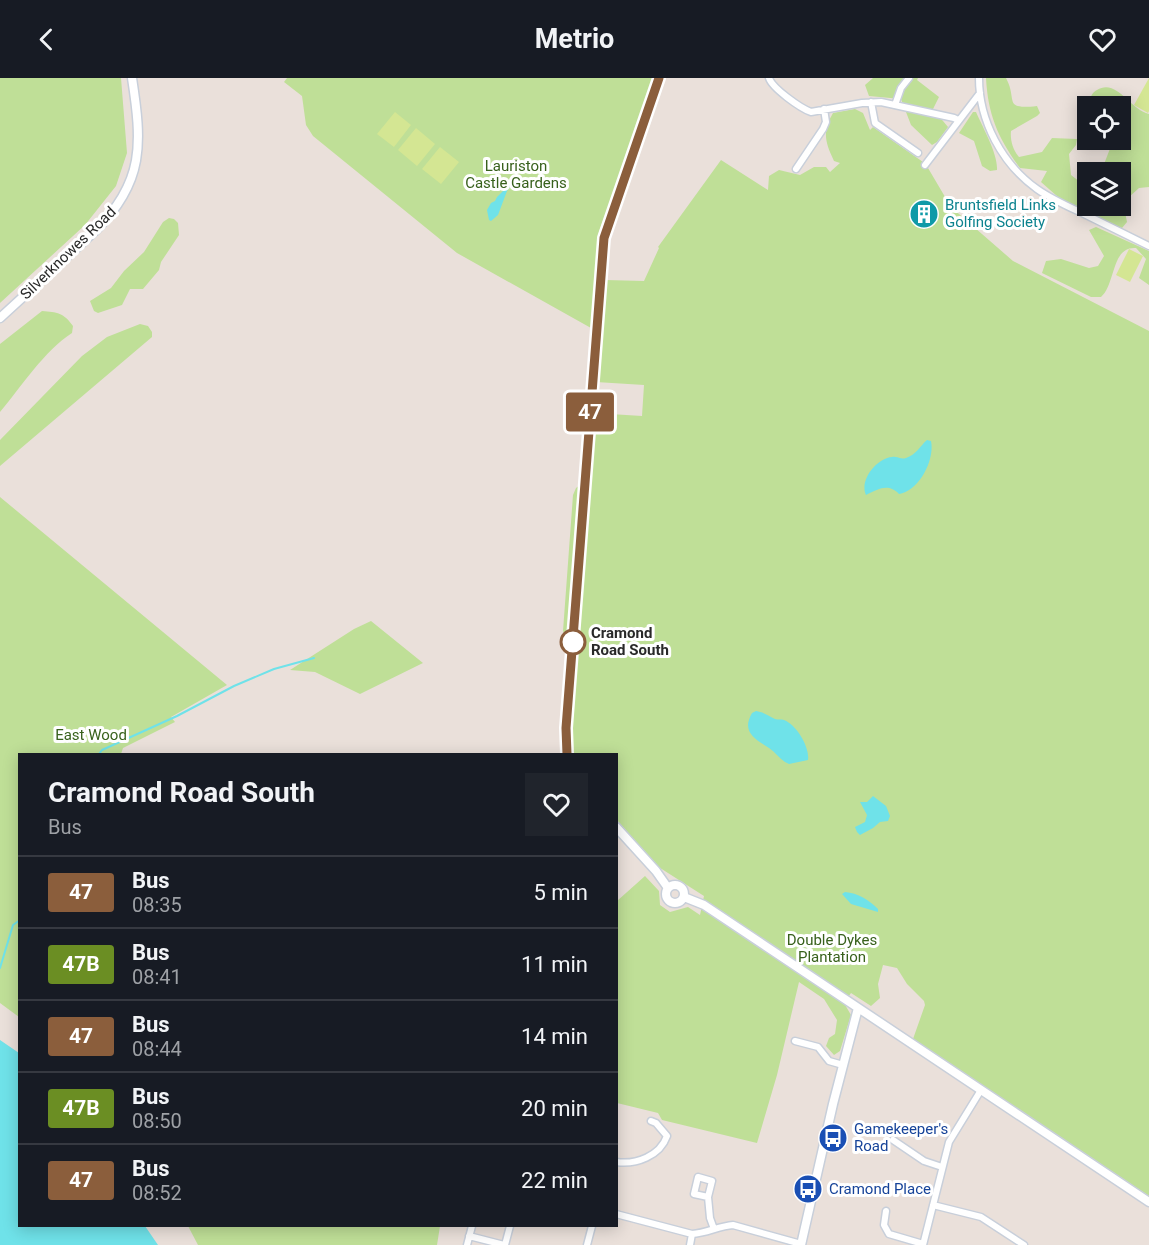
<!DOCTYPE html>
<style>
body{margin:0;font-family:Roboto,sans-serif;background:#20242c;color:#f1f3f6;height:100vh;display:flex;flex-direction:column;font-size:22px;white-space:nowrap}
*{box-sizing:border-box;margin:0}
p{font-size:20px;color:#9ea1a6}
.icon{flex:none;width:33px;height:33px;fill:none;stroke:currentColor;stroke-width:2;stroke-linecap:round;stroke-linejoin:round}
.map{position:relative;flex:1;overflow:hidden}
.drawer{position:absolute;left:18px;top:675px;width:600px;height:474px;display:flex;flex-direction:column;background:#171b24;border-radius:0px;box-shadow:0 3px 15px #0003}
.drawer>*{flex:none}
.badge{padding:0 12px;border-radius:4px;font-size:21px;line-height:39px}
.controls{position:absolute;left:1077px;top:18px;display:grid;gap:12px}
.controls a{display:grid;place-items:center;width:54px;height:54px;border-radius:0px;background:#171b24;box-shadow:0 3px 15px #0003;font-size:30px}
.map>.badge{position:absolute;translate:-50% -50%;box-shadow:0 0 0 3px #fff}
.round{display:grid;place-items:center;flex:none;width:63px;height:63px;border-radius:0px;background:#20242c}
.headline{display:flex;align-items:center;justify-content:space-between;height:102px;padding:0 30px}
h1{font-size:28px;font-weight:700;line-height:45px}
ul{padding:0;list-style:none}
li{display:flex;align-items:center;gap:18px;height:72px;padding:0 30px;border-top:2px solid #363941}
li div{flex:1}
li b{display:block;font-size:22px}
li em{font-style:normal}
li .badge{min-width:66px;font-weight:700;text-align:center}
header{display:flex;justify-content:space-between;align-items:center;height:78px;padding:0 30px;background:#171b24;font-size:27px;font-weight:700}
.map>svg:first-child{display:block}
.green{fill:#bfdf97}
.pitch{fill:#d4e693}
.water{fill:#6fe2e9}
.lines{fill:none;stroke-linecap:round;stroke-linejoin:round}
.stream{stroke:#6fe2e9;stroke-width:2}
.street-casing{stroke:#c8cfda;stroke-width:9}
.secondary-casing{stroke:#c8cfda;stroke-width:11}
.street{stroke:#fff;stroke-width:6}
.secondary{stroke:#fff;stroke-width:8}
.line-casing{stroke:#fff;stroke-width:14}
.line{stroke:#8b5e3c;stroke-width:9}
.stop-dot{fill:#fff;stroke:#8b5e3c;stroke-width:3}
.labels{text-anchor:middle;stroke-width:6;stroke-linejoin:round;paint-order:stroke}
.park-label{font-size:15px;fill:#38611c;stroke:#fff}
.culture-label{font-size:15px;fill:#0d838f;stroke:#fff;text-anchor:start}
.street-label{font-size:15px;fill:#282828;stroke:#fff}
.stop-label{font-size:15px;font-weight:bold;fill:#282828;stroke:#fff;text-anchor:start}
.transit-label{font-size:15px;fill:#164399;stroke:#fff;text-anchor:start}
</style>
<header><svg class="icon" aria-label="back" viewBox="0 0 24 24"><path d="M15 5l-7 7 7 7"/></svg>Metrio<svg class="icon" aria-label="heart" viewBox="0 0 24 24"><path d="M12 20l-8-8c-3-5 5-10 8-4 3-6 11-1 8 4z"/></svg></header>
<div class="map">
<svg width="1149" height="1167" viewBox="0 0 1149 1167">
<rect width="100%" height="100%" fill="#eae0da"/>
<!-- green -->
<path class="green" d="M0,0h121l6,75 -11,33 -31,39 -85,78z
M287,0h367l-55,154 -8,96 -134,-75 -144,-117 -7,-11 -4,-29 -18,-14z
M873,0h45l-1,2 22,17 -6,12 15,18 -11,15 -5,3 -21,-20 -10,-26 -32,-3 -4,-11z
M986,0h20c12,22 -4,32 31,28l3,7 -3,3 -26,15c-1,9 2,19 8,26l23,-5 10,-14 25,1 -1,6 -7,9 2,21 9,7 7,2 1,22h32v-34h-19l10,-26v-6h9v-34h-29c-1,-7 -1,-12 6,-16 20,-12 33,20 52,24v73l-10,1 -12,11 -2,13 2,10 -5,6 -9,-2 -55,-29 -17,-15 6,-11 -27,-3c-22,-30 -32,-53 -34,-90z
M855,31l8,4 7,17 3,-3 50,35 5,6 23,39 62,54 136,70v865l-236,-157 12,-34 -1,-4 -17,-17 -10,-16 -14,-3 -5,19 2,14 -9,8 -20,-13 -7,10 7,12 -11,36 -6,4 -8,-9 3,-8 6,-4 2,-14 -13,-21 -25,-17 -22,93 -20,68 -95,-23 -4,-7 -41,-10v-202l28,-25 14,15 1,14 10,7 18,-5 12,8 4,-19 -47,-30 -40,-46 -1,-66h-47l5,-111 -8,-6 -3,-6 10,-136 3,-7 14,-11 4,-64 48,3 2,-31 -48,-3 9,-102 39,1 15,-33 -1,-1 63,-87 47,30 1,-14 10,-6 21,5 14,-8h12l4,5 10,-9 -6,-2c-9,-19 -12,-29 -1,-48z
M973,34h3c7,16 22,42 21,58l-7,1 -8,-5 -8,-25 -15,-8z
M169,140l5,1 4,4 1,12 -18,27 -2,8 -16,19h-13l-8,16 -24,8 -4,-2 -4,-10 21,-13 13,-17 20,-19 19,-30z
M1096,149l53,24v34l-10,-7 7,-19 -10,-11c-25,-2 -20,36 -35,49h-10l-49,-24 4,-12 15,-2 28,9 9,-2 6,-10 -15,-26z
M42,233c15,1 22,2 31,15l-1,7c-27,17 -51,54 -72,79v-68z
M140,246l8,2 4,6v5l-152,129v-26l82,-84 25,-19z
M0,419l227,188 -56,32 4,5 -52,26 -2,6h-101l-1,263 -19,-14z
M371,543l52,42 -63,31 -45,-22 -25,-2 64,-41z
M188,1148h252l-3,19h-239z"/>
<!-- pitch -->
<path class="pitch" d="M1149,0v33l-1,2 -14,-8z
M395,34l16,13 -17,22 -17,-13z
M416,50l19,16 -18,22 -19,-16z
M440,69l19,15 -18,22 -19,-15z
M1129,171l14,7 -13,26 -14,-7z"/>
<!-- water -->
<path class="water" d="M516,100l-9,13 -9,24 -7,6 -2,-1 -2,-10 4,-7 4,-2 2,-4z
M927,362l4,1c4,19 -12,50 -32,53 -11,-11 -20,-5 -33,1 -7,-15 11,-37 26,-38 5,-1 9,3 14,1 10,-3 14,-12 21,-18z
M756,633c8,1 12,5 19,8 3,1 6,0 9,1 13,5 26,28 24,40l-19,4 -4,-2c-6,-4 -10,-10 -16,-14 -14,-9 -28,-16 -17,-35z
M873,718l13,10 4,10 -2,5 -8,1 -7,6 -13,7 -3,-3 -2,-5 10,-5 2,-7 -7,-13h7z
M845,814c13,1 24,8 33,17v3l-27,-8 -9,-10z
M0,962l19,13 1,173h125l13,19h-158z"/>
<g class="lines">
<!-- stream -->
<path class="stream" d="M99,676l3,-4 75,-34 57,-30 40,-17 40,-11
M0,890l13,-43 7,-5"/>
<!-- street casing -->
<g class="street-casing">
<path id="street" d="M769,0c3,10 31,30 42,34l51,-9 19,-1 73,16 4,2
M979,0c0,43 23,86 58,111 14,10 30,17 45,24 22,11 45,22 67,33
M871,24l4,21 43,30
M895,27l6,-17 8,-10
M925,87l55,-72
M796,91l27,-40 3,-7 -2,-13
M795,963l23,6 11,14 14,4
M893,1062l31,21 18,6
M616,1084c20,3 44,-6 51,-26l-11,-13 -5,-2
M698,1099l14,4 -4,16 -14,-3z
M708,1119l2,21 4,11
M933,1127l48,12 43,28
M886,1133l-2,14 5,9 34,10
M616,1136l76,20c15,-1 27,-8 41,-9l68,19
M469,1158l35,9
M467,1167l5,-19
M505,1167l5,-19
M587,1167l5,-19
M690,1167l2,-11
M923,1167l26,-103 32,-52"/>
</g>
<!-- secondary casing -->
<g class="secondary-casing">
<path id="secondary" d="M0,240l95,-87c50,-49 47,-88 37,-153
M567,676l-1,-26 38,-490 55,-160
M616,749l40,44 12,17
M666 816a9 9 0 1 1 18 0a9 9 0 1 1-18 0Z
M684,819l20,8 445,297
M801,1167l32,-141 25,-96"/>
</g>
<!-- street -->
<use href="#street" class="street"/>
<!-- secondary -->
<use href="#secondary" class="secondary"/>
</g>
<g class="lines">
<!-- line casing -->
<g class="line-casing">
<path id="line" d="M567,676l-1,-26 38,-490 55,-160"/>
</g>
<!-- line -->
<use href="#line" class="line"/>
</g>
<!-- icons -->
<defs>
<g id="building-disc" transform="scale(1.5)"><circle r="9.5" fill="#0f9aa8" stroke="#fff"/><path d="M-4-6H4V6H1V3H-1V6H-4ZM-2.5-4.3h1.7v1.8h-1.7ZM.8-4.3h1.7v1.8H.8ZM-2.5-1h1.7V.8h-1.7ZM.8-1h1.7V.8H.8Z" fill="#fff"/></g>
<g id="bus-disc" transform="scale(1.5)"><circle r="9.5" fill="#1a4fb4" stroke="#fff"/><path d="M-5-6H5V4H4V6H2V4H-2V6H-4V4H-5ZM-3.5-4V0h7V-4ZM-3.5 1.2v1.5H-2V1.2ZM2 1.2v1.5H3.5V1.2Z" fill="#fff"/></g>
</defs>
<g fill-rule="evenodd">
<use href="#building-disc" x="924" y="136"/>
<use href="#bus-disc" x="833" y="1060"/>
<use href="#bus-disc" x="808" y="1111"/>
</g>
<!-- markers -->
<circle class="stop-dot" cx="573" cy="564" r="12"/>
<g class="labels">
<!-- park labels -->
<g class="park-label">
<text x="516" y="93">Lauriston<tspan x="516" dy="17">Castle Gardens</tspan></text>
<text x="91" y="662">East Wood</text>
<text x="832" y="867">Double Dykes<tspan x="832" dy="17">Plantation</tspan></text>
</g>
<!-- culture labels -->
<g class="culture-label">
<text x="945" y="132">Bruntsfield Links<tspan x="945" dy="17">Golfing Society</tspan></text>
</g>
<!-- street labels -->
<g class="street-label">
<text transform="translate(68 175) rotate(-44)" y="5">Silverknowes Road</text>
</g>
<!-- stop labels -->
<g class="stop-label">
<text x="591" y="560">Cramond<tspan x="591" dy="17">Road South</tspan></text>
</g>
<!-- transit labels -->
<g class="transit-label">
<text x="854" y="1056">Gamekeeper's<tspan x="854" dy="17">Road</tspan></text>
<text x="829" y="1116">Cramond Place</text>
</g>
</g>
</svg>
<div class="controls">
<a><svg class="icon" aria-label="locate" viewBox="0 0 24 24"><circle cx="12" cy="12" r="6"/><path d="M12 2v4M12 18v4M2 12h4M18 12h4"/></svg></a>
<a><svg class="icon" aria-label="layers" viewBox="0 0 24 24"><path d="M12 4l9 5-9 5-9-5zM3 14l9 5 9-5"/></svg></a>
</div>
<b class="badge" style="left:590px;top:334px;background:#8b5e3c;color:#fff">47</b>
<section class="drawer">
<div class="headline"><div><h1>Cramond Road South</h1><p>Bus</p></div><a class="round"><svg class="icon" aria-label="heart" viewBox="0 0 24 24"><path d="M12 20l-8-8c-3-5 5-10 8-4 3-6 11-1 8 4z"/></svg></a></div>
<ul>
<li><span class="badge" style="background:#8b5e3c;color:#fff">47</span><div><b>Bus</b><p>08:35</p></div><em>5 min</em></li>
<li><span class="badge" style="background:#6b8e23;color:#fff">47B</span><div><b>Bus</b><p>08:41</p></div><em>11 min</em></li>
<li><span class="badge" style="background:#8b5e3c;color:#fff">47</span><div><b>Bus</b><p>08:44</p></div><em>14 min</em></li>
<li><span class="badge" style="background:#6b8e23;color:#fff">47B</span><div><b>Bus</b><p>08:50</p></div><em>20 min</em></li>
<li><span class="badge" style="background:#8b5e3c;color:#fff">47</span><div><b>Bus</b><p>08:52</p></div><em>22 min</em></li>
</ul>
</section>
</div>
